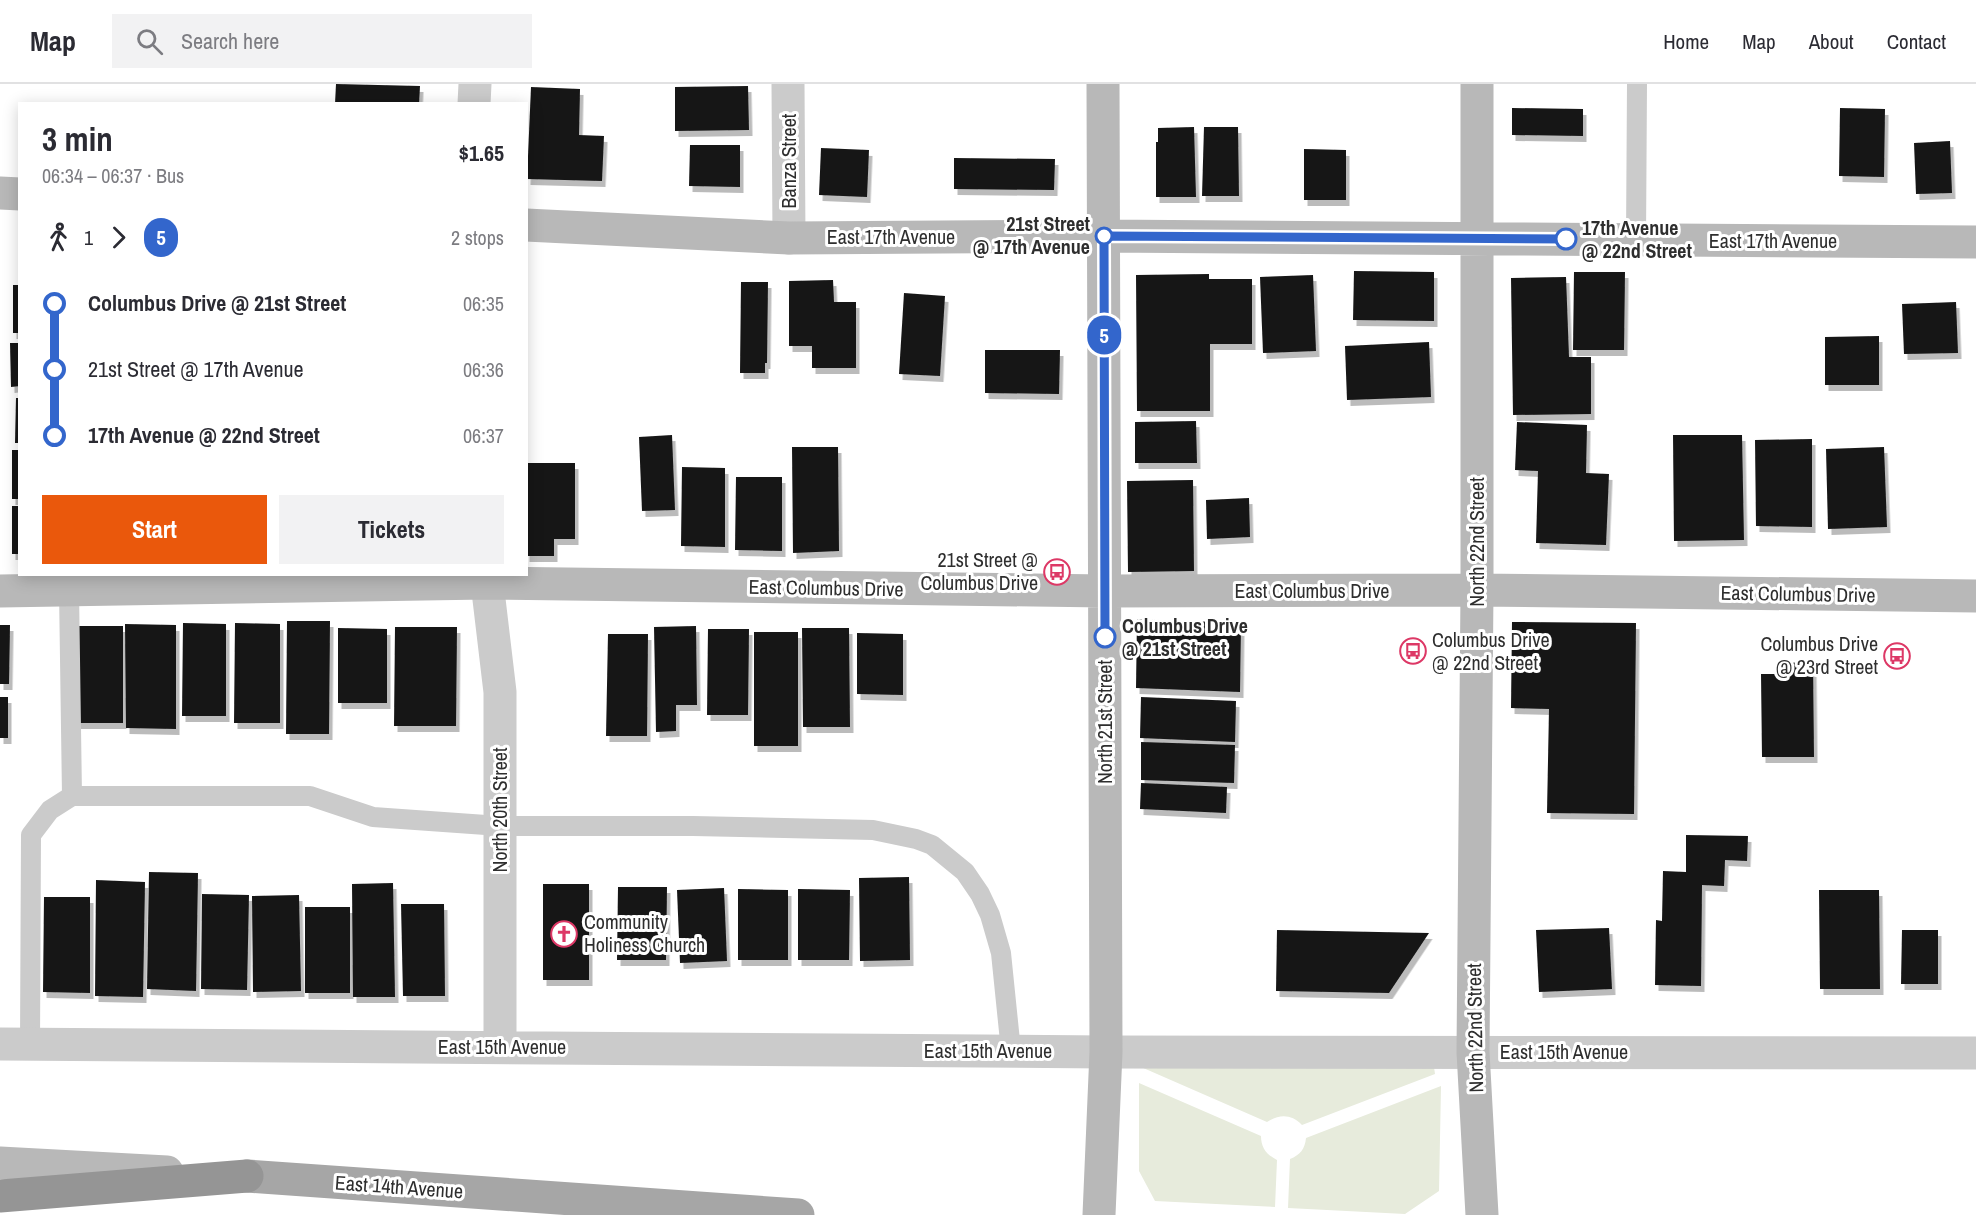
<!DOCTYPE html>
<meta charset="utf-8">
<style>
body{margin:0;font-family:"Archivo Narrow",sans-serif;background:#f2f2f3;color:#2b2b33;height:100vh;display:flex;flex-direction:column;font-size:22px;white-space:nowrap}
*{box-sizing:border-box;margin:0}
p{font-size:20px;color:#7c7c81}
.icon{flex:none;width:33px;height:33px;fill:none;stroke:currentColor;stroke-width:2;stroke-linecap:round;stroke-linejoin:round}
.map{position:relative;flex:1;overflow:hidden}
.drawer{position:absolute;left:18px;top:18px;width:510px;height:474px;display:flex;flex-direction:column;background:#fff;border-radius:0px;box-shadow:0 3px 15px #0003}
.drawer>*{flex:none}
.badge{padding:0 12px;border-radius:20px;font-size:21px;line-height:39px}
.map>.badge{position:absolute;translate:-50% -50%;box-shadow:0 0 0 3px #fff}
.legs{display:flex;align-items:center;gap:9px;height:66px;padding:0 24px;font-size:20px}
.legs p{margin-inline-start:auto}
.overview{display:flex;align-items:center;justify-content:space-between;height:102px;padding:0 24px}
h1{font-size:33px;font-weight:700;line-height:45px}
.primary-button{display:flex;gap:12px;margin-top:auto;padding:12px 24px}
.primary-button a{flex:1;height:69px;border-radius:0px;background:#ea580c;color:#fff;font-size:24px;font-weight:700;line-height:69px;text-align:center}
.primary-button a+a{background:#f2f2f3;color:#2b2b33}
ul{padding:0 24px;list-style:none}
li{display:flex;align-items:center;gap:21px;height:66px;font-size:22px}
li i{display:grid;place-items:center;width:9px;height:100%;margin:0 8px;background:currentColor}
li i::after{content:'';width:15px;height:15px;margin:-8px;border:4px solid;border-radius:50%;background:#fff}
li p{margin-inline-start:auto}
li:first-child i{background:linear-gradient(#0000 50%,currentColor 0)}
li:last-child i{background:linear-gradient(currentColor 50%,#0000 0)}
header{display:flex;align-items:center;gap:36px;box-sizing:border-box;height:84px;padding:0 30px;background:#fff;border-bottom:2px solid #e1e1e2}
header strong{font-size:28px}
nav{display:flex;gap:33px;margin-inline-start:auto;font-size:21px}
.search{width:420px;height:54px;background:#f2f2f3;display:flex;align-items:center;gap:15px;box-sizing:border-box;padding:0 21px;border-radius:0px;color:#7c7c81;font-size:22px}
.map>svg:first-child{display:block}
.green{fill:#e7ebdc}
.building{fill:#151515;filter:url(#shadow)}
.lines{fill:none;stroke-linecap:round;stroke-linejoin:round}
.service{stroke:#cbcbcb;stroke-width:20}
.minor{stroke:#cbcbcb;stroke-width:33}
.secondary{stroke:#b8b8b8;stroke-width:33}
.primary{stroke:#a6a6a6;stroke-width:33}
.motorway{stroke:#959595;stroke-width:33}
.line-1-casing{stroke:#fff;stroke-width:14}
.line-1{stroke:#36c;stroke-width:9}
.stop-1-dot{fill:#fff;stroke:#36c;stroke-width:3}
.labels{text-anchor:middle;stroke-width:6;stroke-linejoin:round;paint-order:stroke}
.street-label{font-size:20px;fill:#2e2e2e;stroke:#fff}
.stop-label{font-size:20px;font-weight:bold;fill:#2e2e2e;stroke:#fff;text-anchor:start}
.poi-label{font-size:20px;fill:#2e2e2e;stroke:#fff;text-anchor:end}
</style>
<header>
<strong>Map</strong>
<div class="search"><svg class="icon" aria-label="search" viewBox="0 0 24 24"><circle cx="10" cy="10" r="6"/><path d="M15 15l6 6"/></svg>Search here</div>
<nav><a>Home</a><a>Map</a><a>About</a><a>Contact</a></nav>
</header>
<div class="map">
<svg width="1976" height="1131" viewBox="0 0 1976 1131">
<defs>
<filter id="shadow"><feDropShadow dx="3.5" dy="6" stdDeviation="0" flood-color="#0004"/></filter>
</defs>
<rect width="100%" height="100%" fill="#fff"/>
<!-- green -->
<path class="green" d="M1141,983h293l1,7 -133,51c-11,-11 -22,-11 -35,-3z
M1139,999l122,53c0,12 6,19 16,24l-2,47 -120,-6 -16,-30z
M1441,1002l-2,105 -34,23 -117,-6 2,-49c10,-4 15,-10 16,-21z"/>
<!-- building -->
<path class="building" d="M336,0l84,2 -1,18h-84z
M748,2l1,44 -74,1v-44z
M531,3l49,2 -1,46 25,1 -2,45 -75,-2z
M1512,24l71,1v27l-71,-1z
M1840,24l45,1 -1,68 -45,-1z
M1194,43l2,70h-40v-55h2v-14z
M1204,43h34l1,69h-37z
M1950,57l2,52 -36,1 -2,-51z
M690,61h50v42l-51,-1z
M821,64l48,2 -2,47 -48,-2z
M1304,65l42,1v50h-42z
M954,74l101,1 -1,31 -100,-1z
M1354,187l80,1v49l-81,-1z
M1574,188h51l-1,78h-51z
M1209,190v5h43v65h-42v67h-73l-1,-136z
M1313,191l3,76 -53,2 -3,-76z
M1566,193l3,80h22v57l-78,1 -2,-137z
M833,196l1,22h22v66h-44v-22h-23v-65z
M741,198h27l-1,81h-2v10h-25z
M13,201h7v48h-7z
M904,209l41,3 -5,80 -41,-2z
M1956,218l2,51 -54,1 -2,-50z
M1879,252v49h-54v-48z
M1429,258l2,55 -84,3 -2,-54z
M10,259h10v43l-9,1z
M985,266h75l-1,44 -74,-1z
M16,314h4v45h-5z
M1196,337l1,42h-62v-41z
M1517,338l70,3 -1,48 23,1 -3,71 -70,-2 2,-72 -23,-1z
M672,351l3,75 -33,1 -3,-74z
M1673,351h69l2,105 -70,1z
M1812,355v88l-56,-1 -1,-86z
M792,363h46l1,104 -46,2z
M1884,363l3,80 -59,2 -2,-80z
M12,366h8v49h-8z
M526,379h49v76h-21v17h-28z
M682,383l43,1v79l-44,-1z
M736,393h46v74l-47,-1z
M1193,396l1,91 -66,1 -1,-91z
M1249,414l1,39 -43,2 -1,-39z
M12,422h8v48h-8z
M1137,535l104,4 -1,69 -104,-4z
M287,537h43l-1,113h-43z
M1512,538l124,1 -2,191 -87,-1 2,-104 -38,-1z
M183,539l43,1v92h-44z
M235,539l45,1v99h-46z
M125,540l51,1v104l-50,-1z
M0,541h10l-1,59h-9z
M72,542h51v97h-51z
M696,542l1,79h-21v26l-20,1 -2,-105z
M395,543h62l-1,99h-62z
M338,544l49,1v74h-49z
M802,544h47l1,99h-47z
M708,545h41l-1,86h-41z
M754,548h44v114h-44z
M857,549l46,1v61l-46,-1z
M608,550h40l-1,102h-41z
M1813,578l1,95h-52l-1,-83h21l-1,-11z
M0,613h8v41h-8z
M1141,613l95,4 -1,41 -95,-4z
M1141,658l94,3 -1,38 -93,-3z
M1141,699l86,4 -1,26 -86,-4z
M1686,751l62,1 -1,25 -22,-1 -1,26 -22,-1 -1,101 -46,-1 1,-65 6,1 1,-50 23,1z
M149,788l49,1 -2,118 -49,-2z
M909,793l1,83 -50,1 -1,-83z
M96,796l49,2 -2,115 -48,-1z
M393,799l2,114h-42l-1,-113z
M543,800h46v96h-46z
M618,803h49l-1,73h-49z
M724,804l3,73 -47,2 -3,-73z
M738,805l50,1v70h-50z
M798,805l52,1 -1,70h-51z
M1819,806h60l1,99h-60z
M202,810l47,1 -2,95 -46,-1z
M299,811l2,96 -48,1 -1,-96z
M44,813h46v96l-47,-1z
M401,820h43l1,92h-42z
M305,823h45v86h-45z
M1609,844l3,61 -73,3 -3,-62z
M1277,846l152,3 -40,60 -113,-2z
M1902,846h36v54h-37z"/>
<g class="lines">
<!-- service -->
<path class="service" d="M1636,156l1,-156
M69,506l3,206
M30,960l1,-209 19,-25 22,-14h238l63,21 127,9h193l180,4 43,9 16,6 33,27 15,22 10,21 11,38 10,98"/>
<!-- minor -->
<path class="minor" d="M788,0l1,154
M474,20l1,-20
M486,490l14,118v355
M0,960l1106,8 870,1"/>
<!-- secondary -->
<path class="secondary" d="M1477,0v506l-4,462 9,163
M0,109l20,1
M526,141l263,13 315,-2 872,6
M0,507l486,-8 619,8 372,-1 499,6
M0,1079l167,9
M1099,1131l7,-163 -3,-968"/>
<!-- primary -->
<path class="primary" d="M247,1092l551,39"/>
<!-- motorway -->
<path class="motorway" d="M0,1112l247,-20"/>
</g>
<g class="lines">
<!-- line-1 casing -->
<g class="line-1-casing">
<path id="line-1" d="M1105,553l-1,-401 462,3"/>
</g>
<!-- line-1 -->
<use href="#line-1" class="line-1"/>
</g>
<!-- icons -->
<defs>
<g id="bus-ring" transform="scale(1.35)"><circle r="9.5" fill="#fff" stroke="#dd3866" stroke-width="1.5"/><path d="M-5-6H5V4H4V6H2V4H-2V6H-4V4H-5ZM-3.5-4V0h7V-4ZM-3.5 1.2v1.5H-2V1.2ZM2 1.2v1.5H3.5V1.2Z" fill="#dd3866"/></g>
<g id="church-ring" transform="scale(1.35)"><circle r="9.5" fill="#fff" stroke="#dd3866" stroke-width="1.5"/><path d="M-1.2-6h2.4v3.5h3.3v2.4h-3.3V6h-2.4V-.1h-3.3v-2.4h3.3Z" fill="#dd3866"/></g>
</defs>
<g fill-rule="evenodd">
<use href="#bus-ring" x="1057" y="488"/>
<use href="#bus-ring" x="1413" y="567"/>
<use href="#bus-ring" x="1897" y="572"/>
<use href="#church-ring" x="564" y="850"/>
</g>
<!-- markers -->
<g class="stop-1-dot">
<circle cx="1104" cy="152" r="8"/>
<circle cx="1566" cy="155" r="10"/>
<circle cx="1105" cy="553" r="10"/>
</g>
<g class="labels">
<!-- street labels -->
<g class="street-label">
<text transform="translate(789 77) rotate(-90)" y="7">Banza Street</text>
<text x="891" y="160">East 17th Avenue</text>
<text x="1773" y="164">East 17th Avenue</text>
<text transform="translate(1477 458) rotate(-90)" y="7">North 22nd Street</text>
<text transform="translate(826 504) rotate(1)" y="7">East Columbus Drive</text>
<text x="1312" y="514">East Columbus Drive</text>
<text transform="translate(1798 510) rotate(1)" y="7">East Columbus Drive</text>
<text transform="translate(1105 638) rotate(-90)" y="7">North 21st Street</text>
<text transform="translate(500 726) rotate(-90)" y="7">North 20th Street</text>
<text transform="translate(1475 944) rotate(-91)" y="7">North 22nd Street</text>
<text x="502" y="970">East 15th Avenue</text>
<text x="988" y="974">East 15th Avenue</text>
<text x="1564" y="975">East 15th Avenue</text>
<text transform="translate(399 1103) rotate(4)" y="7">East 14th Avenue</text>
</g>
<!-- stop labels -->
<g class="stop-label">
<text x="1090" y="147" text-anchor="end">21st Street<tspan x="1090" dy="23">@ 17th Avenue</tspan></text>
<text x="1582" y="151">17th Avenue<tspan x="1582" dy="23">@ 22nd Street</tspan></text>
<text x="1122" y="549">Columbus Drive<tspan x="1122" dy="23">@ 21st Street</tspan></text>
</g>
<!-- poi labels -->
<g class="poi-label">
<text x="1038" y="483">21st Street @<tspan x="1038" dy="23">Columbus Drive</tspan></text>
<text x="1432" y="563" text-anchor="start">Columbus Drive<tspan x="1432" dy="23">@ 22nd Street</tspan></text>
<text x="1878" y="567">Columbus Drive<tspan x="1878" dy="23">@ 23rd Street</tspan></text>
<text x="584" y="845" text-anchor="start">Community<tspan x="584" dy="23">Holiness Church</tspan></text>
</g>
</g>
</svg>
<b class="badge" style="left:1104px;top:251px;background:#36c;color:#fff">5</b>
<section class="drawer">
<div class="overview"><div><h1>3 min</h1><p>06:34 – 06:37 · Bus</p></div><b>$1.65</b></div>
<div class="legs"><svg class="icon" aria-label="walk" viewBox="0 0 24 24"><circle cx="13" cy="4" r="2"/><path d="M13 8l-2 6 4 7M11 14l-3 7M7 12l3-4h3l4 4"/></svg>1<svg class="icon" aria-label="forward" viewBox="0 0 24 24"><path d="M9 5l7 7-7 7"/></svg><b class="badge" style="background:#36c;color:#fff">5</b><p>2 stops</p></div>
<ul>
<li><i style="color:#36c"></i><b>Columbus Drive @ 21st Street</b><p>06:35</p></li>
<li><i style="color:#36c"></i><span>21st Street @ 17th Avenue</span><p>06:36</p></li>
<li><i style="color:#36c"></i><b>17th Avenue @ 22nd Street</b><p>06:37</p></li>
</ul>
<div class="primary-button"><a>Start</a><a>Tickets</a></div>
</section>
</div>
